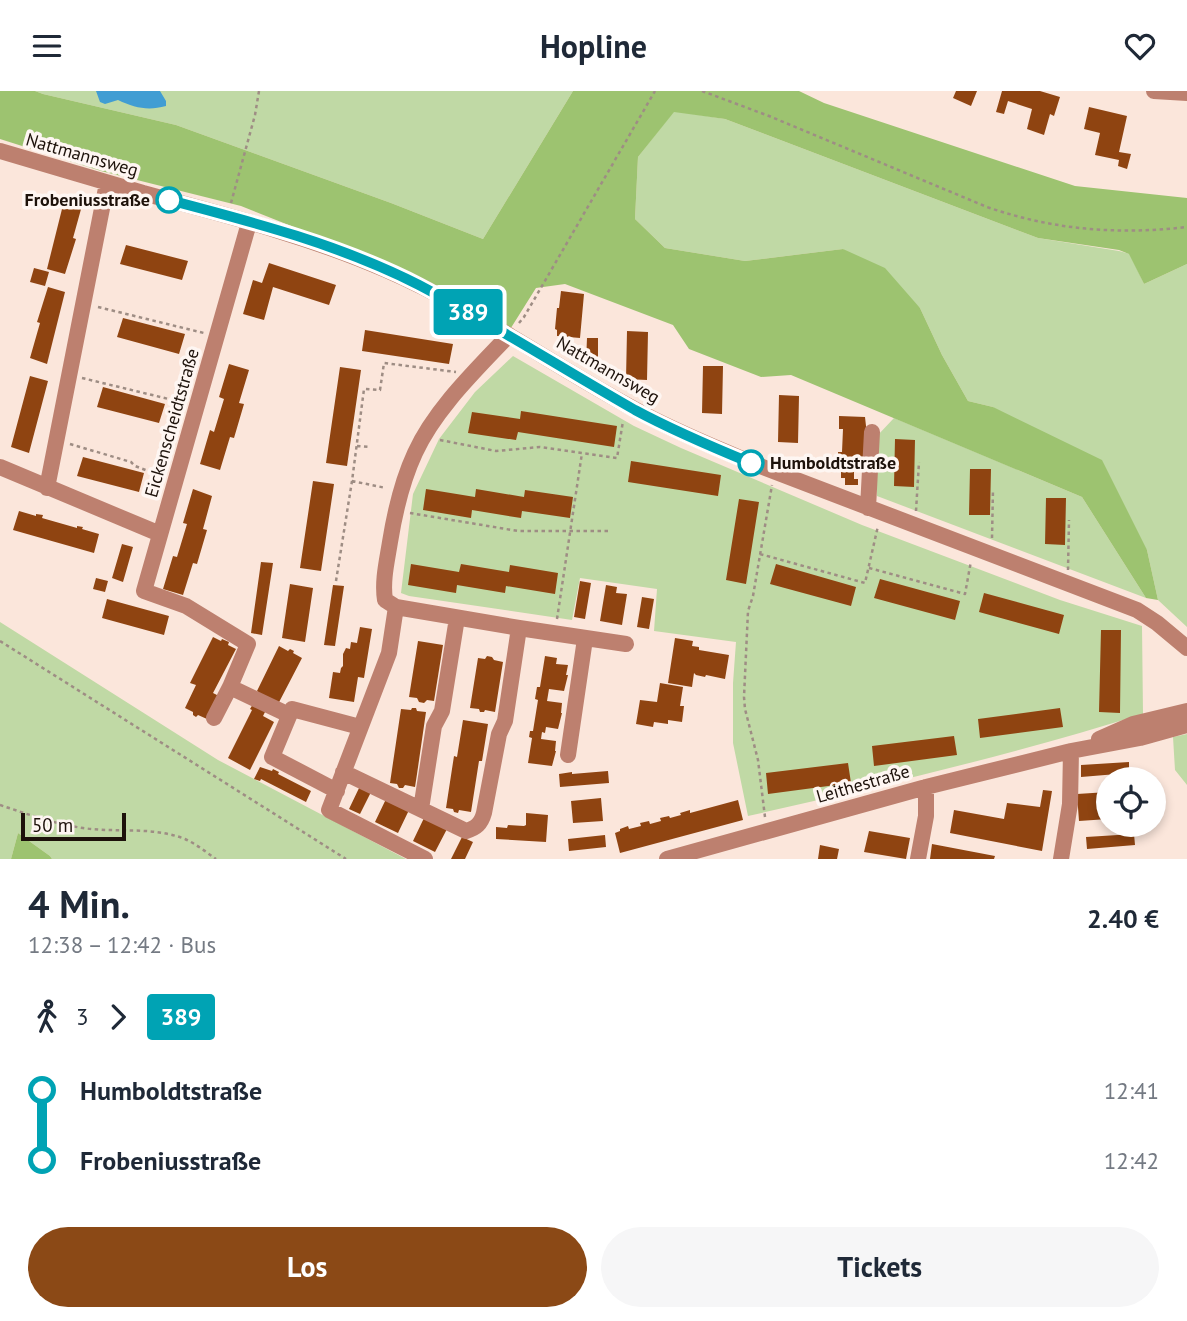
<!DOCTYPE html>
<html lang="de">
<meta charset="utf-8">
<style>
body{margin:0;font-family:"PT Sans",sans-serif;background:#f6f6f7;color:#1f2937;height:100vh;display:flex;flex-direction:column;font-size:26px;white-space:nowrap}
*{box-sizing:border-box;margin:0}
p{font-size:23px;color:#747a83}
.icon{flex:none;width:38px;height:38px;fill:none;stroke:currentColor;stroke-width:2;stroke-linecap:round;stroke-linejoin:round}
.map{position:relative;height:768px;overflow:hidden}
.panel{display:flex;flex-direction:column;background:#fff;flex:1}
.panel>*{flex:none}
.badge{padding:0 14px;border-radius:5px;font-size:24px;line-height:46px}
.tools{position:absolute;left:1096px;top:676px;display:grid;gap:14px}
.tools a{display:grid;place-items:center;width:70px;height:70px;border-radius:50%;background:#fff;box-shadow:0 4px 10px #0003;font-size:35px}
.scale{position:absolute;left:21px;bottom:18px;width:105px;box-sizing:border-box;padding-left:7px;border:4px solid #1d120b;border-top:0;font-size:19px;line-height:24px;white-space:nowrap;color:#1d120b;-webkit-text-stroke:5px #fef6f2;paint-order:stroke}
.map>.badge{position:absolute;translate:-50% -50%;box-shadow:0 0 0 4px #fff}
.legs{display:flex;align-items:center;gap:10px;height:77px;padding:0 28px;font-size:23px}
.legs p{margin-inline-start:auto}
.head{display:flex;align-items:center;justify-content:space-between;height:119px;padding:0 28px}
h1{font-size:38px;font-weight:600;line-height:52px}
.action{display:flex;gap:14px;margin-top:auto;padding:14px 28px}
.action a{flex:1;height:80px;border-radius:42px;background:#8b4916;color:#fff;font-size:28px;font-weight:600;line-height:80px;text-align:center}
.action a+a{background:#f6f6f7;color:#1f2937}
ul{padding:0 28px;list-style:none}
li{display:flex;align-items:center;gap:24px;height:70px;font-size:26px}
li i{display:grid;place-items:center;width:10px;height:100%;margin:0 9px;background:currentColor}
li i::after{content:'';width:18px;height:18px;margin:-9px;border:5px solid;border-radius:50%;background:#fff}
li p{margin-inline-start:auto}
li:first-child i{background:linear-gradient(#0000 50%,currentColor 0)}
li:last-child i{background:linear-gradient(currentColor 50%,#0000 0)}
header{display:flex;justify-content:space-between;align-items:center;height:91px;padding:0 28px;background:#fff;font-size:32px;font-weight:600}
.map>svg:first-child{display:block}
.green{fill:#c0d9a5}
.forest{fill:#9dc370}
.water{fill:#419dd3}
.building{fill:#8f4411}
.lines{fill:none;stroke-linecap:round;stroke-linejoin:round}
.path{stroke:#9e8d84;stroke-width:2.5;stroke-dasharray:3.5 3.5;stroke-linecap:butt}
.minor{stroke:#bd806f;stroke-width:16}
.line-1-casing{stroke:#fff;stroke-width:16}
.line-1{stroke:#00a3b4;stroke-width:10}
.stop-1-dot{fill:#fff;stroke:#00a3b4;stroke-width:3.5}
.labels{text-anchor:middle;stroke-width:7;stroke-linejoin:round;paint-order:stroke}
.street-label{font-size:18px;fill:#1d120b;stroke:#fef6f2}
.stop-label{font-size:18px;font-weight:bold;fill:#1d120b;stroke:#fef6f2;text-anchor:end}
</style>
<header><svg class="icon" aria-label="menu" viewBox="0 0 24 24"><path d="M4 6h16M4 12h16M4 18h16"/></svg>Hopline<svg class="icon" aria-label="heart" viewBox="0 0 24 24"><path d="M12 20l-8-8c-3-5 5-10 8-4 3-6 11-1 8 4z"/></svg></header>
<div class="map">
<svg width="1187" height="768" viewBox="0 0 1187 768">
<rect width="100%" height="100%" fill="#fbe6db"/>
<!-- green -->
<path class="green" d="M35,0h538l-90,148 -92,-36 -215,-78 -133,-31z
M674,20l51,8 313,119 81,13 11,3 14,30 43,-20v363l-29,-27 -11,-50 -154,-143 -25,-6 -26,-46 -22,-47 -77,-59 -98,12 -80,-13 -30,-29 3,-62z
M513,265l121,70 47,22 181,77 198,75 82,26 1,88c-129,40 -262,72 -395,102l-15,-73v-60l3,-41 -82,-11 3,-42 -77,-11 -8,42 -163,-24 -8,-3 12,-99 26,-55 36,-47z
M894,327l188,79 64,101 -269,-102v-60z
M0,531l218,138 188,99h-354l-2,-3 -32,-23 -7,26h-11z
M1187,643v51l-12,-15 -2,-33z"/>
<!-- forest -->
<path class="forest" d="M0,0h35l8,3 133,31 215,78 92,36 90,-148h226l25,12 251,83 112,12v66l-43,20 -15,-30 -10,-4 -81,-12 -313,-119 -51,-7 -36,45 -3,62 30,29 80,13 98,-12 42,19 35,40 22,47 26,46 25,6 109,53 45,90 11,50 -12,-2 -64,-101 -291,-122 -30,2 -72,-28 -16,-24 -108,-41 -29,4 -27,43 -137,-73 -131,-52 -140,-35 -101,-32z
M18,742l32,23 2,3h-41z"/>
<!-- water -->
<path class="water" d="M96,0h64l6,10v5c-18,5 -31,2 -48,-6l-13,4 -5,-2z"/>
<!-- building -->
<path class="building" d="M956,0h21l-6,15 -18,-8z
M1002,0h38l20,6 -6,19 -4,-2 -6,21 -17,-6 5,-20 -24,-8 -4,13 -8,-2z
M1089,16l38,9 -8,36 12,2 -4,15 -9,-3 1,-6 -24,-5 5,-22 -16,-4z
M65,106l18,5 -10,36 3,1 -11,35 -18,-5z
M126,154l62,16 -6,19 -62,-16z
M269,172l67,22 -7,20 -56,-18 -9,33 -21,-6 10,-34 9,3z
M34,177l15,4 -4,14 -15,-4z
M48,196l17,5 -18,72 -17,-6 10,-35 -3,-1z
M561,200l23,3 -4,44 -23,-2v-6l-2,-1 2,-21h2z
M123,227l62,16 -6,20 -62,-17z
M365,239l88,14 -4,20 -87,-13z
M627,240l21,1 -1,48 -21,-1z
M587,247h11v24h-12z
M229,273l20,6 -10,33 5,1 -10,34 -4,-1 -10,33 -20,-6 10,-34 4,2 10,-33 -5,-2z
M703,275h20l-1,48 -20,-1z
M340,276l21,3 -14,96 -21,-3z
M30,285l18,5 -19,72 -18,-6z
M103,296l62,17 -6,19 -62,-16z
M779,304l20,1 -1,47 -20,-1z
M521,320l96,15 -3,21 -96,-15 -2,8 -48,-7 4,-21 48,7z
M839,325l26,1 1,9 -1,40h-19v6h8v7h4v6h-13v-7h-4v-6h-8l1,-6 4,-1v-13h4l1,-23h-4z
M895,348l20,1 -1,47 -20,-1z
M83,366l61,16 -5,19 -62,-16z
M631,370l90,14 -3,21 -90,-14z
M970,378h21l-1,46h-21z
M313,390l21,3 -13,87 -21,-3z
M193,398l19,7 -9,33 4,1 -10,34 -4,-1 -10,32 -20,-6 10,-33 4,1 10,-33 -4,-1z
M426,398l49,8 1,-8 48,8 1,-7 48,7 -3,21 -48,-7 -1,7 -49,-8 -1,8 -48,-8z
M1046,407h20l-1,47 -20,-1z
M739,408l20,3 -13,82 -20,-4z
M19,420l17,5v-2l7,1 -1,3 35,10v-2l6,1 -1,2 17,5 -5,19 -81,-23z
M122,453l11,3 -10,35 -11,-4z
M261,471l12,1 -11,72 -11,-2z
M411,473l48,8 2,-8 48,8 1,-7 48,8 -3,21 -49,-8 -1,7 -48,-8 -1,8 -48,-8z
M776,473l80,23 -5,19 -81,-22z
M96,487l12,3 -3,11 -12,-3z
M880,488l80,22 -5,19 -81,-22z
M580,490l11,2 -6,36 -11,-2z
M290,493l23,4 -8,54 -23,-4z
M333,494l11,1 -9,60 -11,-1z
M606,494l11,2 -1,6 11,1 -5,31 -22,-4z
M984,502l80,22 -5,19 -80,-22z
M642,506l12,2 -5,30 -12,-2z
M107,508l62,17 -5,19 -62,-17z
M360,536l12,2 -8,49 -6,-1 -4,25 -25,-4 4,-26 7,1 1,-5 2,-2v-12l3,-6 4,1 1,-7 6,1z
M1101,539h20l-1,83 -21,-1z
M213,546l8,4 1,-2 7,3 -1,3 8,4 -23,44 6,3 -12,23 -9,-4 -2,2 -3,-2v-3l-8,-4 11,-23 -6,-2z
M675,547l18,3 -1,5 7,1v3l30,5 -4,24 -19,-4 -1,2 -9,-2 -2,-2 -2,14 -24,-4z
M418,550l25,4 -9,56 -7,-1 -3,3 -5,-1 -2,-4 -8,-1z
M279,555l9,5 2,-2 4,2 -1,2 9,5 -26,50 -19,-17z
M487,565l5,1 2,3 9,2 -8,50 -10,-2 -1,2h-4l-1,-3 -9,-1 8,-50 7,1z
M545,565l12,2 -1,6 12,1 -2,10h2l-4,16 -15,-2 -2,12 15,2 -1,10h1l-4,16 -12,-2 -1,6 -3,-1 -1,7 15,2 -1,10h1l-4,15 -24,-3 4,-25 -3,-1 1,-6h3l5,-31 -3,-1 2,-12h3z
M660,592l23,4 -3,19h4l-2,16 -14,-2v4l-14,-2 -1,5 -17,-3 4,-24 17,2z
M253,613l13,6 -3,6 11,6 -24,48 -22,-12 24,-48 -2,-1z
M412,617h4l1,3 9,1 -9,62 -2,13 -10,-2 -2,3h-4l-2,-4 -7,-1 11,-74 10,1z
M1060,617l3,19 -83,11 -2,-19z
M463,629l25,4 -6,37h-3l-8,51 -12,-2 -1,3 -4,-1 -1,-3 -7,-1 8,-52 3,1z
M954,645l3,19 -83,11 -2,-20z
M1129,671v11l-48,4v-12z
M848,672l3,20 -83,11 -2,-21z
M260,676l12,4 1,-2 6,3 -1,2 33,17 -5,11 -45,-23 -1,2 -6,-2z
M608,680l1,12 -49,4 -1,-13 13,-2v2z
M360,695l11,6 -11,22 -11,-5z
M1043,699l9,1 -10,60 -92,-18 4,-23 50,9 3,-16 33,4z
M1108,701v27l-29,2 -2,-27z
M601,707l2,23 -30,2 -2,-22z
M386,708l23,11 -11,23 -23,-11z
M738,709l5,20 -123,33 -5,-20 5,-2v-2l8,-3 1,3 12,-3 -1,-3 9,-2 1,3 11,-3 -1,-3 9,-2 1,2 11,-3 -1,-2 10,-3v3z
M526,722l22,2 -2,27 -50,-3v-12l11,1 1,-3 16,1 2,-1z
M424,727l23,11 -12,23 -22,-11z
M869,740l41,7 -4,21 -42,-7z
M1134,743l1,11 -48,4 -1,-12z
M605,744l1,12 -37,4 -1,-12z
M462,746l11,5 -8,17h-14z
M932,753l63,12 -1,3h-64z
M820,754l19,4 -2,10h-19z"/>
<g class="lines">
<!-- path -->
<path class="path" d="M702,0l67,25 218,91c67,23 130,28 200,20
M231,112l24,-88 4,-24
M98,216l106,26
M519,232l5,-6 131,-226
M82,287l99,24
M440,349l56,11 44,-4 77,11 6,-37
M70,353l61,18 4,4 26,10
M357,355l13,1
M352,390l34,7
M916,420l3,-49
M410,422l108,18h90
M992,447l1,-49
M760,463l105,29 13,-57
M869,477l96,26 6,-33
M1068,479l1,-50
M336,490l16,-100 12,-92 16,1 4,-27 72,9
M557,528l25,-166
M0,550l346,218
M0,714c27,9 55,19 83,23 34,5 69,-2 102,11 11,5 21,13 31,20
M765,726l-7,-57 -13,-51 -1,-12 4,-86 5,-15 19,-111"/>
<!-- minor -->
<path class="minor" d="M1154,0l33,2
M0,60c48,14 95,28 143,42 82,22 165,43 243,77 88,38 166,95 250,140 36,20 74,35 111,51l390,149 20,13 30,25
M509,244c-33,35 -74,74 -94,118 -13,28 -20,58 -25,89 -3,19 -8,39 -5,58l11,7 123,21 107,16
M0,376l160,67
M47,397l60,-305
M868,417l4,-76
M396,516l-7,46 -60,157 96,49
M230,596l59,28
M214,627l16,-31 18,-43 -62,-38 -42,-15 105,-368
M1099,648l34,-15 54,-13
M568,664l17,-116
M343,681l123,59c10,-3 15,-7 18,-18l15,-79 6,-13 14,-93
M337,700l-65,-34 20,-48 68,18
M421,718l13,-83 8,-15 15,-93
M667,768l259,-72 145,-36 69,-13 47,-13
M918,768l8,-43v-29
M1061,768l9,-55 1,-53"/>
</g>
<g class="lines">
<!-- line-1 casing -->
<g class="line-1-casing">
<path id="line-1" d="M169,109c84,22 172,45 250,85 74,39 144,84 216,125 37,20 77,37 116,53"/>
</g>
<!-- line-1 -->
<use href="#line-1" class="line-1"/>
</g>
<!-- markers -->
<g class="stop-1-dot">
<circle cx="169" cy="109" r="12"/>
<circle cx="751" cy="372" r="12"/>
</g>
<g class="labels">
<!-- street labels -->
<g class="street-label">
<text transform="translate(82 64) rotate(16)" y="6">Nattmannsweg</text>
<text transform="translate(608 279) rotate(30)" y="6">Nattmannsweg</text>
<text transform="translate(172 332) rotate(-74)" y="6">Eickenscheidtstraße</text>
<text transform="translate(863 693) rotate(-16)" y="6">Leithestraße</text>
</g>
<!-- stop labels -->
<g class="stop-label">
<text x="150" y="115">Frobeniusstraße</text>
<text x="770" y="378" text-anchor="start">Humboldtstraße</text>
</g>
</g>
</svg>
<div class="tools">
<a><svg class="icon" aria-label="locate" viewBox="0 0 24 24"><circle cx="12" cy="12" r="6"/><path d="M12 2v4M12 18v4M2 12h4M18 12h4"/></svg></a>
</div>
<div class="scale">50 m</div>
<b class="badge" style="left:468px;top:221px;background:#00a3b4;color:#fff">389</b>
</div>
<section class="panel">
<div class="head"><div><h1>4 Min.</h1><p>12:38 – 12:42 · Bus</p></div><b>2.40 €</b></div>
<div class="legs"><svg class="icon" aria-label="walk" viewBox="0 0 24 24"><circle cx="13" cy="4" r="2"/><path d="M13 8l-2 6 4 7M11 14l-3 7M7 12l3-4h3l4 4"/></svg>3<svg class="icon" aria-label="forward" viewBox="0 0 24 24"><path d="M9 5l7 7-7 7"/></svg><b class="badge" style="background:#00a3b4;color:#fff">389</b></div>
<ul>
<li><i style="color:#00a3b4"></i><b>Humboldtstraße</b><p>12:41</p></li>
<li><i style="color:#00a3b4"></i><b>Frobeniusstraße</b><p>12:42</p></li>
</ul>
<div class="action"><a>Los</a><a>Tickets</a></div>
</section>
